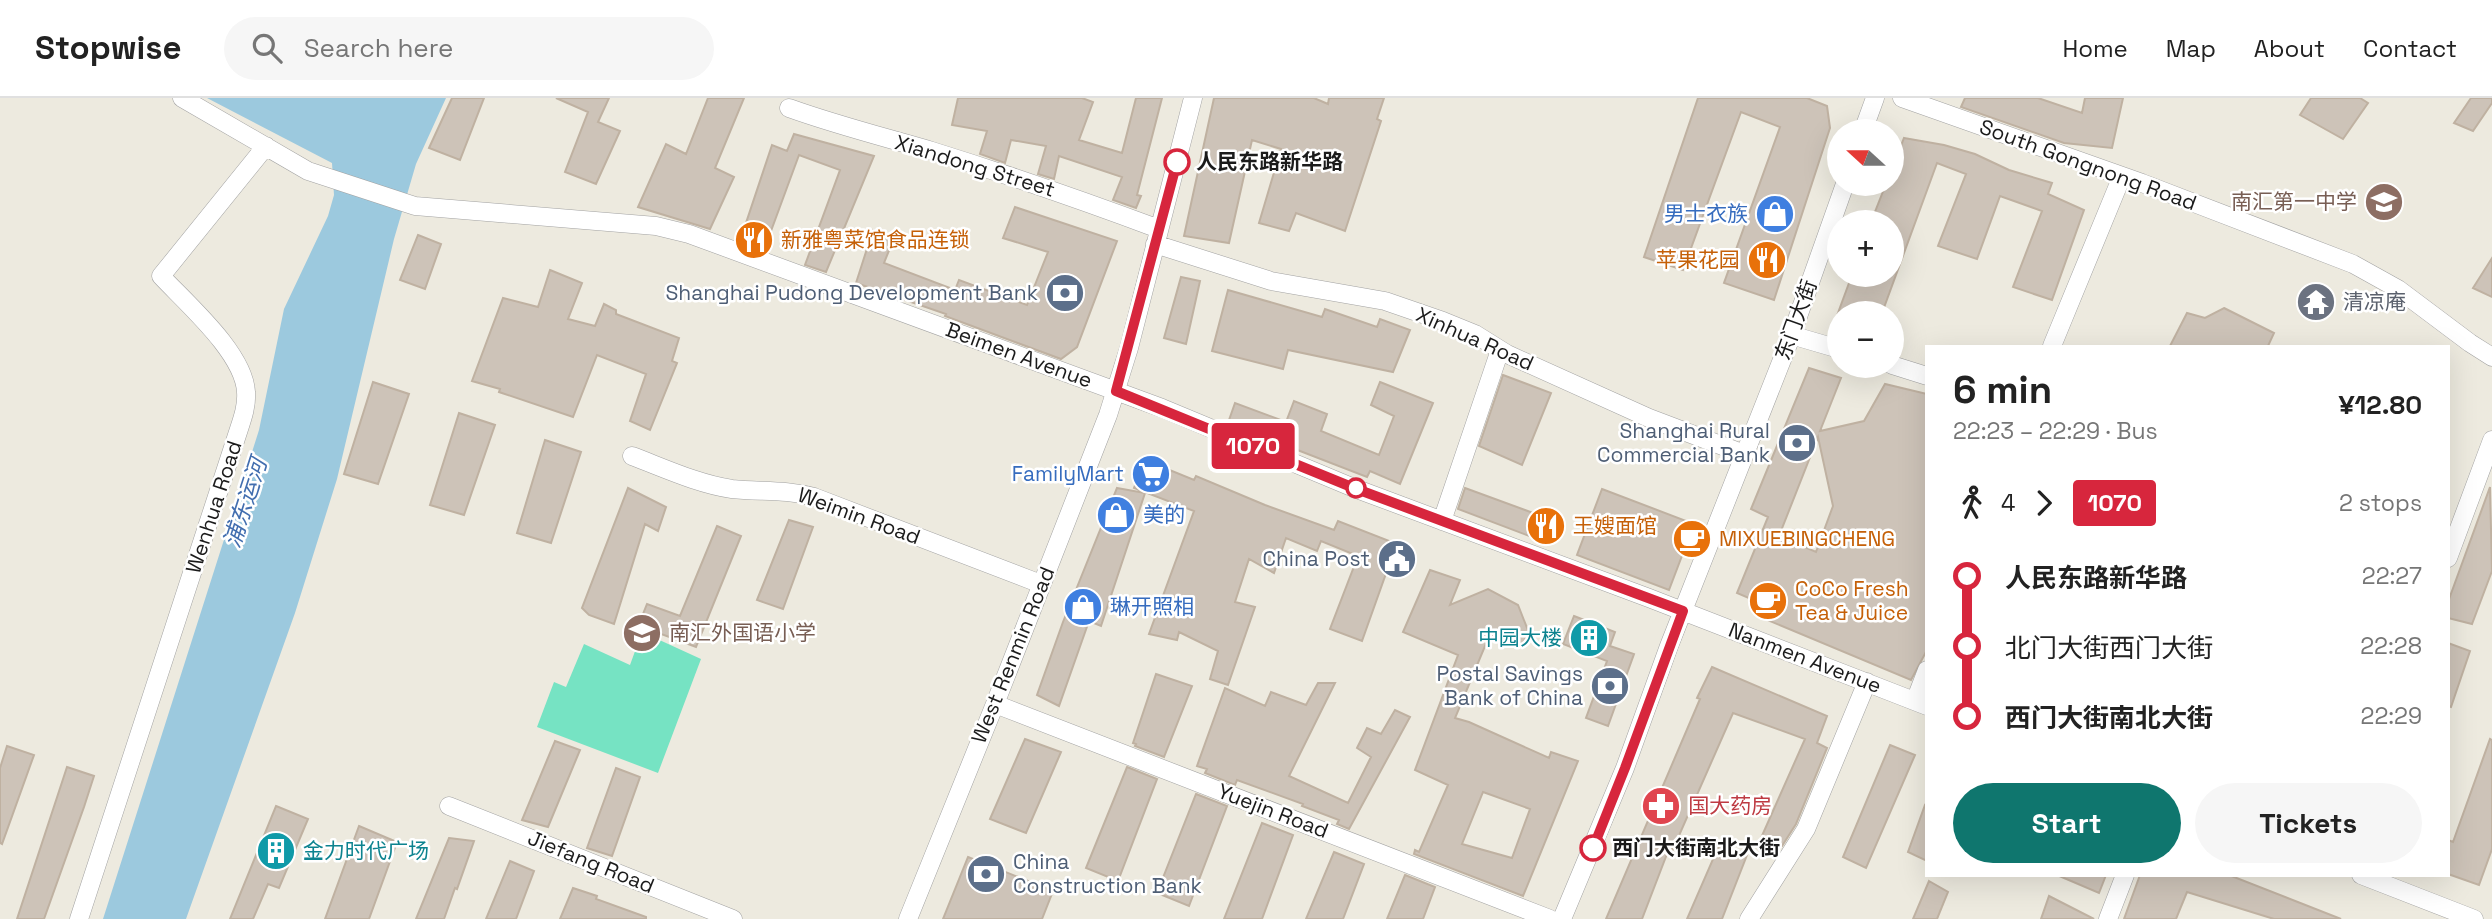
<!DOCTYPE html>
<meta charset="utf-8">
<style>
body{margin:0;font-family:"Space Grotesk","Noto Sans SC",sans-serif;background:#f6f6f6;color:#222;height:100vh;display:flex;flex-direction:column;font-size:26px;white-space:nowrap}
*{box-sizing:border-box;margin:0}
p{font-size:23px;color:#767676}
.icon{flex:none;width:38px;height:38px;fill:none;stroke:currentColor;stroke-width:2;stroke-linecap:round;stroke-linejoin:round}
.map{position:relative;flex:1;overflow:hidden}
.side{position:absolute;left:1925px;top:247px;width:525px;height:532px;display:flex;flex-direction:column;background:#fff;border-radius:0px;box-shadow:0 7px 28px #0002}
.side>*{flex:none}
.badge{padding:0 14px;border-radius:5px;font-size:24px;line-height:46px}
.needle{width:46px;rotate:291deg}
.buttons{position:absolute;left:1827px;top:21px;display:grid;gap:14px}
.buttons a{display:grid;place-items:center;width:77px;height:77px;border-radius:50%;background:#fff;box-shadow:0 7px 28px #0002;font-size:35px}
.map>.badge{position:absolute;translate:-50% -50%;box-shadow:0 0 0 4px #fff}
.legs{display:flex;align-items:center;gap:10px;height:77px;padding:0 28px;font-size:23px}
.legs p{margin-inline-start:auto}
.overview{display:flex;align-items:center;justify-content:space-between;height:119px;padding:0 28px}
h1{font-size:38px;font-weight:700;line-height:52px}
.button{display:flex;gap:14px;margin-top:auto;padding:14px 28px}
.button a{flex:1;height:80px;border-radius:42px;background:#0f766e;color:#fff;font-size:28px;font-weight:700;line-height:80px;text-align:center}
.button a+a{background:#f6f6f6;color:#222}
ul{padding:0 28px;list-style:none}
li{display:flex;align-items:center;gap:24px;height:70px;font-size:26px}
li i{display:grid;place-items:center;width:10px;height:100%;margin:0 9px;background:currentColor}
li i::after{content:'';width:18px;height:18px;margin:-9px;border:5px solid;border-radius:50%;background:#fff}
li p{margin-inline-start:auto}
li:first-child i{background:linear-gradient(#0000 50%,currentColor 0)}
li:last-child i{background:linear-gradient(currentColor 50%,#0000 0)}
header{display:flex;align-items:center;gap:42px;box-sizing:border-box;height:98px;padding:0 35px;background:#fff;border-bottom:2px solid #e0e0e0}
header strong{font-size:33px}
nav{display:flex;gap:38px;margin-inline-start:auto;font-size:24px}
.search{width:490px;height:63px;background:#f6f6f6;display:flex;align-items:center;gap:18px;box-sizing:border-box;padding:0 24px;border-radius:38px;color:#767676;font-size:26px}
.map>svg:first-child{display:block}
.pitch{fill:#76e3c3}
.water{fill:#9cc9de}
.building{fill:#cdc3b8;stroke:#bfb1a1;stroke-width:2;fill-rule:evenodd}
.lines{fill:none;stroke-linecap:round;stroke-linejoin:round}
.minor-casing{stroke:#a2a2a2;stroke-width:19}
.minor{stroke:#fff;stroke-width:18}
.line-1-casing{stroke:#fff;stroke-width:16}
.line-1{stroke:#d7263d;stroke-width:10}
.stop-1-dot{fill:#fff;stroke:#d7263d;stroke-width:3.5}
.labels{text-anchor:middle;stroke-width:5;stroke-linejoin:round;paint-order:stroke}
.stop-label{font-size:21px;font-weight:bold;fill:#1b1b1b;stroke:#fff;text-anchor:start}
.street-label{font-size:21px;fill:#1b1b1b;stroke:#fff}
.education-label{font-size:21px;fill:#785e54;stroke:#fff;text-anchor:end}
.shop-label{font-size:21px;fill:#366cbe;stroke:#fff;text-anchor:end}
.food-label{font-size:21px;fill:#c56008;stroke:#fff;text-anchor:start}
.service-label{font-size:21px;fill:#4e5e75;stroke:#fff;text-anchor:end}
.worship-label{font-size:21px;fill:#5b616d;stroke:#fff;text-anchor:start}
.culture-label{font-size:21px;fill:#0d838f;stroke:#fff;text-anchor:end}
.health-label{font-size:21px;fill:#be3a42;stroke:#fff;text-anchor:start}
.water-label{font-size:23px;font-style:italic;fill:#426eaf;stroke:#fff}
</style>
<header>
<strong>Stopwise</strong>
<div class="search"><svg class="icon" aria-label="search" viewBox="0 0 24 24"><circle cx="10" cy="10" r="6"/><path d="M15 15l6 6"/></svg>Search here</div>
<nav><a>Home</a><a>Map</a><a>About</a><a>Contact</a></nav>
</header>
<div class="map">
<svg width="2492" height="821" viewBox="0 0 2492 821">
<rect width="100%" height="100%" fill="#edeadf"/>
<!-- pitch -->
<path class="pitch" d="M642,534l59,27 -43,114 -121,-46 17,-45 12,5 18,-43 46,21z"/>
<!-- water -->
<path class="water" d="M207,0h239l-30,66 -22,75 -57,240 -42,134 -109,306h-83l156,-489 25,-121 44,-93 6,-21 -2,-32z"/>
<!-- building -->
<path class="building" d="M452,0h32l-24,62 -31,-12z
M556,0h53l-11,24 22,9 -24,53 -31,-12 23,-60z
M708,0h36l-29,70 19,9 -24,52 -72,-22 28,-63 20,10z
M958,0h124l11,4 -14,38 43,13 14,-55h26l-25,97 4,1 -5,12 -23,-8 9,-23 -63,-21 -5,23 -16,-5 8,-28 -35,-6 -6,23 -25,-9 7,-23 -35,-6z
M1214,0h100l14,6 1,-6h55l-7,21 4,2 -36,110 -49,-18 -7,18 -30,-8 22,-74 -29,-9 -23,103 -45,-7z
M1698,0h109l20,8 3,22 -56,172 -50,-17 56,-156 -39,-15 -58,158 -39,-13z
M1965,0h73l44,15 3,-15h38l-11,50 -48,-5 -103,-36z
M2311,0h49l8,5 -25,36 -43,-24z
M2471,0h21v5l-19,28 -19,-8z
M794,36l80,22 -48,116 -21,-7 35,-95 -41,-15 -35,95 -24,-9 32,-96 15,6z
M1904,40l40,7 31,9 34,16 43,13 -4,11 36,16 -32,90 -39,-13 29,-76 -42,-15 -23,63 -39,-13 28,-72 -29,-11 -55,150h-44l14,-38h40v-53h-21l15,-38h6v-15z
M1015,109l102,34 -40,106 -16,12 -116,-43 1,-2 -90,-31 17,-53 21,8 -10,25 71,27 4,-10 68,25 21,-53 -45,-14z
M418,137l23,9 -16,45 -25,-9z
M2492,160v39l-19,-9z
M550,172l32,13 -14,36 27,7 9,-22 12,6v4l63,24 -7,23 5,2 -27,67 -20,-9 16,-47 -49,-19 -24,62 -74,-25 1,-3 -28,-8 31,-83 35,9z
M1181,179l19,4 -14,63 -22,-6z
M1228,192l94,27 3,-8 52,18 3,-8 30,11 -17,42 -105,-22 -5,19 -71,-18z
M2224,210l50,25 -6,13h-98l17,-33 18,5z
M1809,270l32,10 -21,53 44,-10 21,-37 42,10v256l-16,30 -146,-61 5,-12 -33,-14 31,-76 -17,-8zM1818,339l15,69 -17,46 -37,-16z
M1503,277l48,18 -29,72 -43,-19z
M373,284l36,12 -31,90 -34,-10z
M1380,284l53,21 -33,81 -30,-13 -3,6 -139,-54 7,-20 51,19 8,-21 33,13 -6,17 58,24 15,-39 -23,-11z
M459,315l36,12 -31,90 -34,-10z
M545,342l36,12 -30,91 -34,-10z
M1145,362l49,20 2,-4 69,29 69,25 4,-9 64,25 -12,23 -2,-1 -26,73 -32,-12 28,-73 -37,-15 -4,10 -31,-13 -12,35 -25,-14 -14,43 20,5 -27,78 -18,-6 8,-28 -39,-19 -2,8 -28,-6 45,-123 -60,-23z
M2490,389l2,84 -20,53 -24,-6v-16z
M628,390l38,19 -8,24 -13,-7 -31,100 -25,-9 -7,-7z
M1117,390l28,5 -44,133 -12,-5 -30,85 -22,-11 26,-73z
M1465,390l90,33 -10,21 -87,-33z
M1602,391l92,35 -25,66 -92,-35z
M789,422l24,7 -30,82 -26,-9z
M717,428l24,10 -45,111 -40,-15 -2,5 -17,-8 10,-25 33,12z
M1430,472l30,10 -10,25 38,-16 30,16 11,28 -7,11 -32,-10 -35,84 14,4 80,36 2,-6 27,9 -55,135 -109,-42 1,-4 4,2 29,-67 -33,-15 43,-115 -55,-23zM1483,694l47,17 -18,49 -50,-14z
M1574,518l41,16 -5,14 24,8 -26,72 -22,-8 21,-57 -44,-17z
M2448,545l22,8 -19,56 -3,-1z
M1712,569l115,49 -10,27 10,5 -31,76 -14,22 -21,-8 44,-99 -72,-26 -63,143 -3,-2 -25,65h-36l94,-220 -3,-1z
M1156,576l36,12 -28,71 -29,-11 1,-2 -3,-1z
M1318,585h17l-46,93 59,27 23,-46 -14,-9 10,-20 14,6 14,-24 15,7 -61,112 -12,-5 2,-4 -37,-14 1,-2 -66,-24 -2,5 -30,-12 2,-4 -10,-3 28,-78 40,18 6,-14 35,13z
M1025,641l36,13 -35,81 -36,-14z
M2490,641l2,1v109l-13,36 -31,-11v-34l5,2z
M555,643l25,9 -32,77 -26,-7z
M1890,647l25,10 -49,113 -23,-11z
M7,648l27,9 -32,89 -2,-1v-75z
M67,669l27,9 -10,31 -40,112h-27z
M1127,669l30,12 -39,102 -32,-13z
M616,670l24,9 -28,79 -25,-8z
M1196,696l31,12 -38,100 -32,-13z
M1925,707l2,1v55l-19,-9z
M276,708l32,13 -29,69 -11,-4 -15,35h-23z
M1262,725l31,12 -31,84h-38z
M359,728l38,16 -28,77h-44z
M449,740l25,3 -17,48 -2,-1 -11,31h-28z
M1720,745l27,12 -25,64h-35z
M1334,754l30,12 -21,55h-37z
M968,759l85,34 -11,28h-99z
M510,763l24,10 -18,48h-30z
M1405,777l30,12 -12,32h-36z
M2057,777h49l-7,18z
M2140,777h89l112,44h-67l-87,-27 -11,27h-52z
M1929,783l19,11 -11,27h-24z
M573,790l24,8 -1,3 50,18v2h-86z
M2049,798l45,23h-53z"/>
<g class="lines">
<!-- minor casing -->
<g class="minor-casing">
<path id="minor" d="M182,0l126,73 107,35 241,20 33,8 473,174 192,80 295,110 278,108
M1902,0l240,85 211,81 45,25 72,54 22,14
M789,10c47,17 95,29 143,43 77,24 152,50 227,78
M1863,33l12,-33
M1155,146l116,37 114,20 58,20 32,13 32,20 142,64 95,36
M1791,237l48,14
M2052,248l70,-170
M1892,267l35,11
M632,358c32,12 66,28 100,33 28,3 54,0 82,8l227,87
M1442,423l58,-171
M2448,460l44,-118
M1915,603l12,-31
M995,606l555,215
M449,708l284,113
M2361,777l113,44
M79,821l160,-490c4,-12 8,-24 7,-37 -2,-39 -59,-88 -85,-116l105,-130
M908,821l87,-215 113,-289 21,-67 64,-250
M1562,821l63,-151 44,-122 120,-304 56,-158
M1749,821l57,-90 61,-147
M2108,821l17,-44"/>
</g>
<!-- minor -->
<use href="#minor" class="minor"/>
</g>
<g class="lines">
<!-- line-1 casing -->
<g class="line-1-casing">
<path id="line-1" d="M1177,64l-61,229 238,97 329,123 -58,157 -32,80"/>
</g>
<!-- line-1 -->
<use href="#line-1" class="line-1"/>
</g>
<!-- icons -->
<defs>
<g id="school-disc" transform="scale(2.0125)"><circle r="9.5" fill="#8d6e63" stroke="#fff"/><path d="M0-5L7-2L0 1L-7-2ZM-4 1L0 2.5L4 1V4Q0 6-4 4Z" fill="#fff"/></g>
<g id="shop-disc" transform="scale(2.0125)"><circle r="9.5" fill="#3f7fe0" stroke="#fff"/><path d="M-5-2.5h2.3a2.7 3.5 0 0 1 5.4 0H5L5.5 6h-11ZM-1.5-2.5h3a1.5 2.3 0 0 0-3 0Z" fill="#fff"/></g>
<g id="restaurant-disc" transform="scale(2.0125)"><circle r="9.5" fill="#e8710a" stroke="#fff"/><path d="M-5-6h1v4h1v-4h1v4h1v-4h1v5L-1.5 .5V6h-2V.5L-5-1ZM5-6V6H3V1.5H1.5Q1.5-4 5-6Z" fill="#fff"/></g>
<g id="bank-disc" transform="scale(2.0125)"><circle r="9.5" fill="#5c6f8a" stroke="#fff"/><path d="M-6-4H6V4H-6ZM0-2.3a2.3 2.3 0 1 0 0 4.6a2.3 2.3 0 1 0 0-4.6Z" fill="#fff"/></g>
<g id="temple-disc" transform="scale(2.0125)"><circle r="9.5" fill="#6b7280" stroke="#fff"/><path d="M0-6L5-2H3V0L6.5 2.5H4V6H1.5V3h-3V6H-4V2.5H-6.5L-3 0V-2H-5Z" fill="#fff"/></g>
<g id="supermarket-disc" transform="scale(2.0125)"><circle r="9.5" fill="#3f7fe0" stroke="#fff"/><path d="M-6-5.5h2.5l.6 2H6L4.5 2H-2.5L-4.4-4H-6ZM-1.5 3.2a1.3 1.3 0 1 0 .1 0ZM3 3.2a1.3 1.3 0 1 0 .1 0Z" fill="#fff"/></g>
<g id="cafe-disc" transform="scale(2.0125)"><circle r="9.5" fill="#e8710a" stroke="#fff"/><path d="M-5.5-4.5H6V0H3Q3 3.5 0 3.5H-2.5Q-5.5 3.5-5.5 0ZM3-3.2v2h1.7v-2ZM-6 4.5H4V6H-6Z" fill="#fff"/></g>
<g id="civic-disc" transform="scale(2.0125)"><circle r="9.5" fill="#5c6f8a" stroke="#fff"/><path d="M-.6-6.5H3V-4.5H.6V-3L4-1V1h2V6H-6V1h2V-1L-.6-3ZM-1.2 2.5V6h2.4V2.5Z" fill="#fff"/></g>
<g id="building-disc" transform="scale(2.0125)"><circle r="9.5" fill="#0f9aa8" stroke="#fff"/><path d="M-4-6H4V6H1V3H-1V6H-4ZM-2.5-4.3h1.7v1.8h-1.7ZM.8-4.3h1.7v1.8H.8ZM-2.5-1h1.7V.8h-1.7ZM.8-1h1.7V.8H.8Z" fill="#fff"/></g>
<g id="pharmacy-disc" transform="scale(2.0125)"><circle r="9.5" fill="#e0444e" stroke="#fff"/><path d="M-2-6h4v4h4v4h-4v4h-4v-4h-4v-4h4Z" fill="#fff"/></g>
</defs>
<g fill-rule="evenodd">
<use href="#school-disc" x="2384" y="104"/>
<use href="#shop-disc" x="1775" y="116"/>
<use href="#restaurant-disc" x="754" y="142"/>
<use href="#restaurant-disc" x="1767" y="162"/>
<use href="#bank-disc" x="1065" y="195"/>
<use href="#temple-disc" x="2316" y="204"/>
<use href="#bank-disc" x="1797" y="345"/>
<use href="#supermarket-disc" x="1151" y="376"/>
<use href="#shop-disc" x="1116" y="417"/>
<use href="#restaurant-disc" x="1546" y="428"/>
<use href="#cafe-disc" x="1692" y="441"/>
<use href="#civic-disc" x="1397" y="461"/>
<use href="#cafe-disc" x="1768" y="503"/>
<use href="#shop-disc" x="1083" y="509"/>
<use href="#school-disc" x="642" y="535"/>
<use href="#building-disc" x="1589" y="540"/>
<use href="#bank-disc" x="1610" y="588"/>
<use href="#pharmacy-disc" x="1661" y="708"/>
<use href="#building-disc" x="276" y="753"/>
<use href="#bank-disc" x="986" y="776"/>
</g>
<!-- markers -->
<g class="stop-1-dot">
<circle cx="1177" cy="64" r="12"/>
<circle cx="1356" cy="390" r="9"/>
<circle cx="1593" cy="750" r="12"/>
</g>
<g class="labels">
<!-- stop labels -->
<g class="stop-label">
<text x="1196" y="71">人民东路新华路</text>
<text x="1612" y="757">西门大街南北大街</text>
</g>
<!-- street labels -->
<g class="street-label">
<text transform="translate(2088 67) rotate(20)" y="7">South Gongnong Road</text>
<text transform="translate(975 68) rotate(17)" y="7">Xiandong Street</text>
<text transform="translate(1796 222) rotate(-70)" y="7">东门大街</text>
<text transform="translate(1475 241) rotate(24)" y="7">Xinhua Road</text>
<text transform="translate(1019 257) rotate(20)" y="7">Beimen Avenue</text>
<text transform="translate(214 409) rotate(-72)" y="7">Wenhua Road</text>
<text transform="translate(859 418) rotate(20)" y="7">Weimin Road</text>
<text transform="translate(1013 557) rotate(-68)" y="7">West Renmin Road</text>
<text transform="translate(1805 560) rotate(21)" y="7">Nanmen Avenue</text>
<text transform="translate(1273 713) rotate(21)" y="7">Yuejin Road</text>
<text transform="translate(591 764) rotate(22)" y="7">Jiefang Road</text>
</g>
<!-- education labels -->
<g class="education-label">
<text x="2357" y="111">南汇第一中学</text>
<text x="669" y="542" text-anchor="start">南汇外国语小学</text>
</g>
<!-- shop labels -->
<g class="shop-label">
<text x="1748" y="123">男士衣族</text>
<text x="1124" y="383">FamilyMart</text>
<text x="1143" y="424" text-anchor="start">美的</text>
<text x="1110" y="516" text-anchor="start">琳开照相</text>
</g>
<!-- food labels -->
<g class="food-label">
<text x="781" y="149">新雅粤菜馆食品连锁</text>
<text x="1740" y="169" text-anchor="end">苹果花园</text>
<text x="1573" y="435">王嫂面馆</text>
<text x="1719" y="448">MIXUEBINGCHENG</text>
<text x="1795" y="498">CoCo Fresh<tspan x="1795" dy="24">Tea &amp; Juice</tspan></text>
</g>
<!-- service labels -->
<g class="service-label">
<text x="1038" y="202">Shanghai Pudong Development Bank</text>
<text x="1770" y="340">Shanghai Rural<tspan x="1770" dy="24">Commercial Bank</tspan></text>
<text x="1370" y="468">China Post</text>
<text x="1583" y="583">Postal Savings<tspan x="1583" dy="24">Bank of China</tspan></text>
<text x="1013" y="771" text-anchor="start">China<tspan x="1013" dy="24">Construction Bank</tspan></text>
</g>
<!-- worship labels -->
<g class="worship-label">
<text x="2343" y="211">清凉庵</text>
</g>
<!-- culture labels -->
<g class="culture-label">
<text x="1562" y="547">中园大楼</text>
<text x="303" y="760" text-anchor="start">金力时代广场</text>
</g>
<!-- health labels -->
<g class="health-label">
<text x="1688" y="715">国大药房</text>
</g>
<!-- water labels -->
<g class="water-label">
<text transform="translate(245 405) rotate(-72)" y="8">浦东运河</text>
</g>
</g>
</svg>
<div class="buttons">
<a><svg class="needle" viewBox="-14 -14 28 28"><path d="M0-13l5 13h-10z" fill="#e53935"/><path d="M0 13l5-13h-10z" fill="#767676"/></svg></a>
<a>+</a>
<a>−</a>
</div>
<b class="badge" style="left:1253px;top:348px;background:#d7263d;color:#fff">1070</b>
<section class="side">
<div class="overview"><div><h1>6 min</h1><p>22:23 – 22:29 · Bus</p></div><b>¥12.80</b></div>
<div class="legs"><svg class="icon" aria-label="walk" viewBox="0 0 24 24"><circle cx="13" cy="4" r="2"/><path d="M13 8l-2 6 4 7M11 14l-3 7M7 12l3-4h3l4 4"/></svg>4<svg class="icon" aria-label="forward" viewBox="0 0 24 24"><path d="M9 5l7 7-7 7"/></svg><b class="badge" style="background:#d7263d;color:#fff">1070</b><p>2 stops</p></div>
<ul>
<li><i style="color:#d7263d"></i><b>人民东路新华路</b><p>22:27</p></li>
<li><i style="color:#d7263d"></i><span>北门大街西门大街</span><p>22:28</p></li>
<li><i style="color:#d7263d"></i><b>西门大街南北大街</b><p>22:29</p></li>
</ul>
<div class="button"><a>Start</a><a>Tickets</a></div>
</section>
</div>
